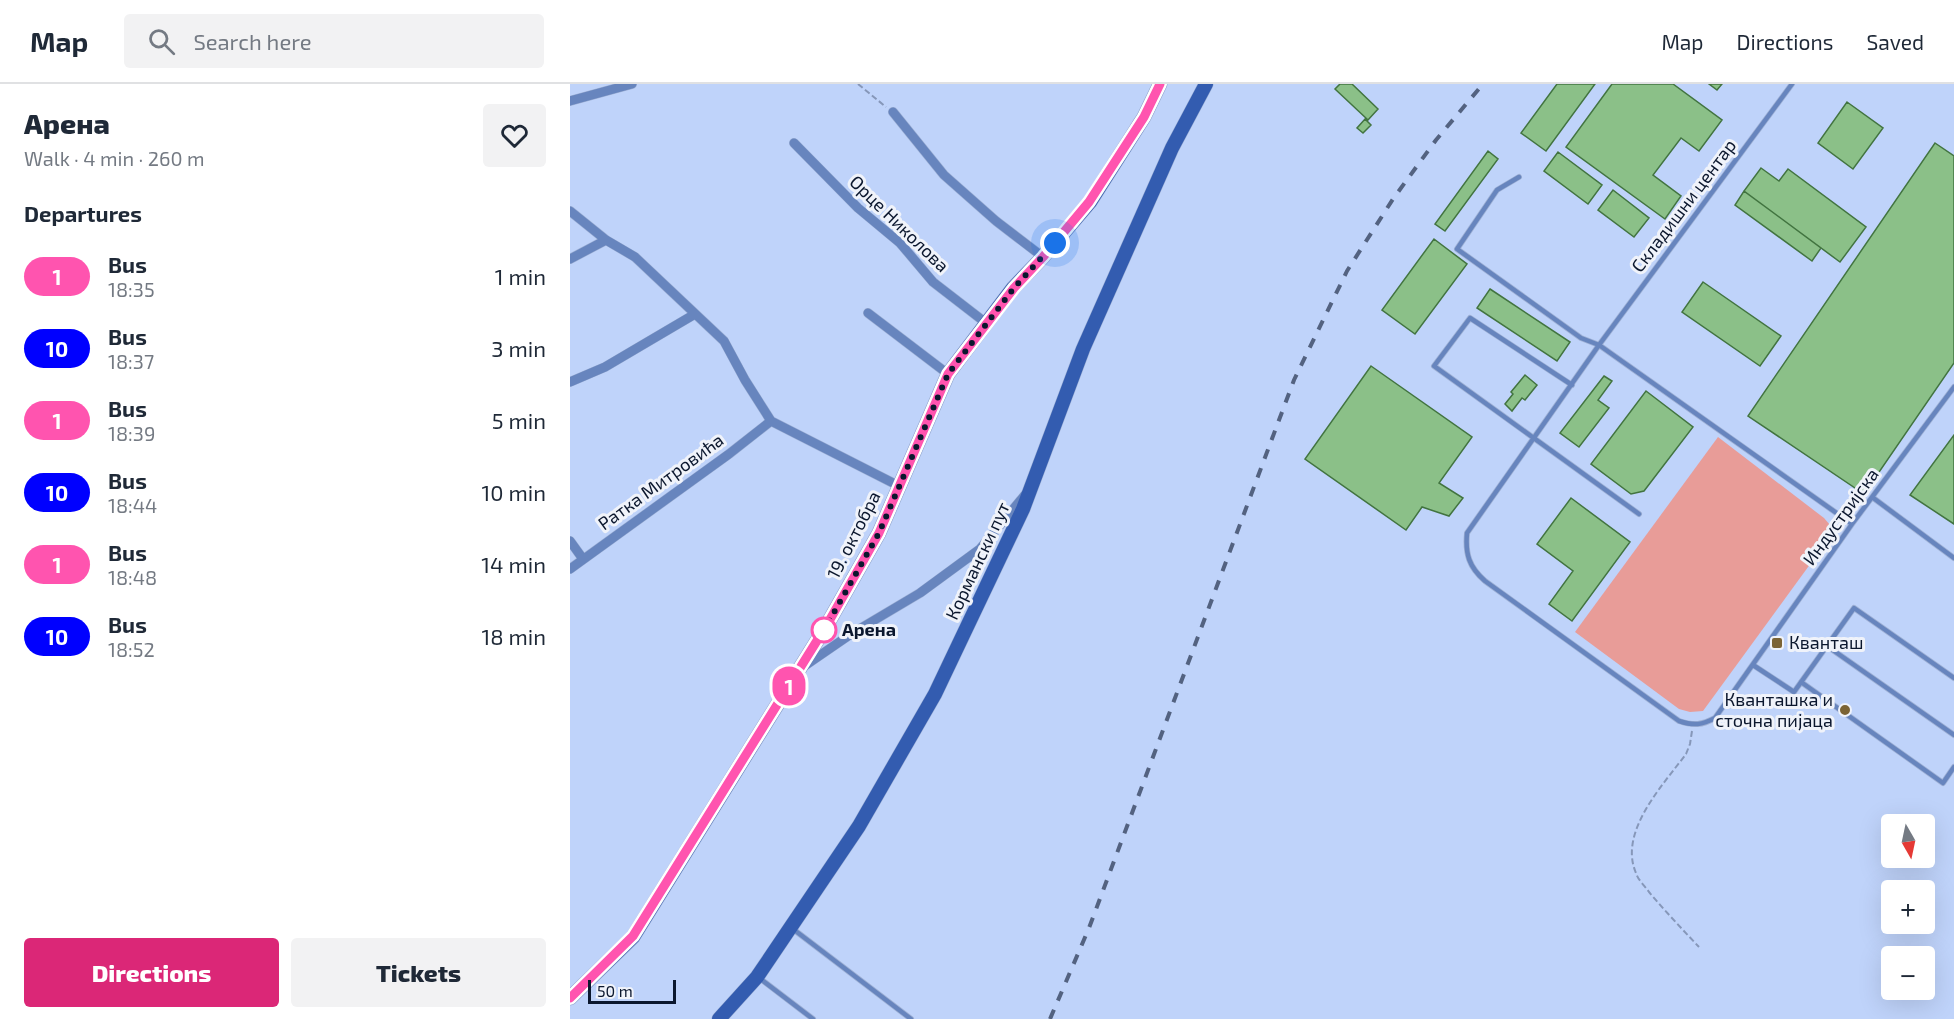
<!DOCTYPE html>
<meta charset="utf-8">
<style>
body{margin:0;font-family:"Exo 2",sans-serif;background:#f2f2f3;color:#1f2937;height:100vh;display:flex;flex-direction:column;font-size:22px;white-space:nowrap}
*{box-sizing:border-box;margin:0}
p{font-size:20px;color:#747a83}
.icon{flex:none;width:33px;height:33px;fill:none;stroke:currentColor;stroke-width:2;stroke-linecap:round;stroke-linejoin:round}
.map{position:relative;flex:1;overflow:hidden}
.details{display:flex;flex-direction:column;background:#fff;width:570px}
.details>*{flex:none}
.badge{padding:0 12px;border-radius:20px;font-size:21px;line-height:39px}
.needle{width:39px;rotate:171deg}
.fabs{position:absolute;left:1311px;top:730px;display:grid;gap:12px}
.fabs a{display:grid;place-items:center;width:54px;height:54px;border-radius:6px;background:#fff;box-shadow:0 6px 24px #0002;font-size:30px}
.scale{position:absolute;left:18px;bottom:15px;width:88px;box-sizing:border-box;padding-left:6px;border:3px solid #0b172e;border-top:0;font-size:16px;line-height:21px;white-space:nowrap;color:#0b172e;-webkit-text-stroke:4px #f0f3fa;paint-order:stroke}
.you{position:absolute;width:30px;height:30px;margin:-15px;border:4px solid #fff;border-radius:50%;background:#1a73e8;box-shadow:0 0 0 9px #1a73e833}
.map>.badge{position:absolute;translate:-50% -50%;box-shadow:0 0 0 3px #fff}
h2{padding:0 24px;font-size:22px;line-height:54px}
.round{display:grid;place-items:center;flex:none;width:63px;height:63px;border-radius:6px;background:#f2f2f3}
.summary{display:flex;align-items:center;justify-content:space-between;height:102px;padding:0 24px}
h1{font-size:28px;font-weight:800;line-height:45px}
.cta{display:flex;gap:12px;margin-top:auto;padding:12px 24px}
.cta a{flex:1;height:69px;border-radius:6px;background:#db2777;color:#fff;font-size:24px;font-weight:800;line-height:69px;text-align:center}
.cta a+a{background:#f2f2f3;color:#1f2937}
ul{padding:0;list-style:none}
li{display:flex;align-items:center;gap:18px;height:72px;padding:0 24px}
li div{flex:1}
li b{display:block;font-size:22px}
li em{font-style:normal}
li .badge{min-width:66px;font-weight:700;text-align:center}
header{display:flex;align-items:center;gap:36px;box-sizing:border-box;height:84px;padding:0 30px;background:#fff;border-bottom:2px solid #e0e1e3}
header strong{font-size:28px}
nav{display:flex;gap:33px;margin-inline-start:auto;font-size:21px}
.search{width:420px;height:54px;background:#f2f2f3;display:flex;align-items:center;gap:15px;box-sizing:border-box;padding:0 21px;border-radius:6px;color:#747a83;font-size:22px}
main{display:flex;flex:1;min-height:0}
.map>svg:first-child{display:block}
.green{fill:#e89c98}
.building{fill:#8bc088;stroke:#427440;stroke-width:1.5}
.lines{fill:none;stroke-linecap:round;stroke-linejoin:round}
.lane-casing{stroke:#9fb1d5;stroke-width:6}
.street-casing{stroke:#9fb1d5;stroke-width:10}
.secondary-casing{stroke:#9fb1d5;stroke-width:15}
.path{stroke:#8697b9;stroke-width:2;stroke-dasharray:6 3;stroke-linecap:butt}
.lane{stroke:#6785be;stroke-width:4.5}
.street{stroke:#6785be;stroke-width:9}
.secondary{stroke:#335cb0;stroke-width:14}
.rail{stroke:#536280;stroke-width:4;stroke-dasharray:10 10;stroke-linecap:butt}
.line-casing{stroke:#fff;stroke-width:14}
.line{stroke:#ff54af;stroke-width:9}
.walk{stroke:#0b172e;stroke-width:6;stroke-dasharray:0 10.8}
.stop-dot{fill:#fff;stroke:#ff54af;stroke-width:3}
.poi-dot{fill:#7b6334;stroke:#f0f3fa;stroke-width:2}
.labels{text-anchor:middle;stroke-width:6;stroke-linejoin:round;paint-order:stroke}
.street-label{font-size:18px;fill:#0b172e;stroke:#f0f3fa}
.stop-label{font-size:18px;font-weight:bold;fill:#0b172e;stroke:#f0f3fa;text-anchor:start}
.poi-label{font-size:18px;fill:#0b172e;stroke:#f0f3fa;text-anchor:start}
</style>
<header>
<strong>Map</strong>
<div class="search"><svg class="icon" aria-label="search" viewBox="0 0 24 24"><circle cx="10" cy="10" r="6"/><path d="M15 15l6 6"/></svg>Search here</div>
<nav><a>Map</a><a>Directions</a><a>Saved</a></nav>
</header>
<main>
<section class="details">
<div class="summary"><div><h1>Арена</h1><p>Walk · 4 min · 260 m</p></div><a class="round"><svg class="icon" aria-label="heart" viewBox="0 0 24 24"><path d="M12 20l-8-8c-3-5 5-10 8-4 3-6 11-1 8 4z"/></svg></a></div>
<h2>Departures</h2>
<ul>
<li><span class="badge" style="background:#ff54af;color:#fff">1</span><div><b>Bus</b><p>18:35</p></div><em>1 min</em></li>
<li><span class="badge" style="background:#00f;color:#fff">10</span><div><b>Bus</b><p>18:37</p></div><em>3 min</em></li>
<li><span class="badge" style="background:#ff54af;color:#fff">1</span><div><b>Bus</b><p>18:39</p></div><em>5 min</em></li>
<li><span class="badge" style="background:#00f;color:#fff">10</span><div><b>Bus</b><p>18:44</p></div><em>10 min</em></li>
<li><span class="badge" style="background:#ff54af;color:#fff">1</span><div><b>Bus</b><p>18:48</p></div><em>14 min</em></li>
<li><span class="badge" style="background:#00f;color:#fff">10</span><div><b>Bus</b><p>18:52</p></div><em>18 min</em></li>
</ul>
<div class="cta"><a>Directions</a><a>Tickets</a></div>
</section>
<div class="map">
<svg width="1384" height="935" viewBox="0 0 1384 935">
<rect width="100%" height="100%" fill="#bfd3fa"/>
<!-- green -->
<path class="green" d="M1148,353l106,81 6,7 -3,16 -124,170 -13,1 -11,-3 -104,-77z"/>
<!-- building -->
<path class="building" d="M770,0h12l26,25 -10,11 -33,-31z
M987,0h38l-49,67 -25,-18z
M1042,0h61l49,36 -23,31 -18,-13 -28,37 28,21 -16,23 -99,-72z
M1139,0h13l-5,6z
M1277,18l36,26 -30,41 -35,-26z
M795,35l6,6 -8,8 -6,-5z
M1365,59l19,13v207l-90,131 -116,-78z
M918,67l10,8 -53,72 -10,-7z
M988,68l44,33 -14,19 -44,-33z
M1191,84l18,13 9,-12 78,58 -26,35 -96,-71z
M1043,106l36,28 -15,19 -36,-27z
M1174,107l77,57 -9,13 -77,-56z
M864,155l33,25 -52,70 -33,-24z
M1133,198l78,54 -21,30 -78,-54z
M920,205l80,53 -13,19 -80,-53z
M801,282l101,71 -33,46 24,15 -14,18 -27,-9 -16,23 -101,-71z
M955,291l12,10 -12,15 -3,-2 -10,13 -7,-7 8,-10 -2,-2z
M1034,292l8,5 -14,19 11,8 -30,39 -19,-14z
M1076,307l47,36 -49,64 -13,3 -40,-30z
M1384,351v89l-44,-29z
M1001,414l59,44 -58,79 -23,-17 24,-33 -36,-27z"/>
<g class="lines">
<!-- lane casing -->
<g class="lane-casing">
<path id="lane" d="M1222,0l-193,261 -132,188c-2,21 2,34 18,48l194,140c15,5 23,4 36,-3l137,-194 102,-137
M949,93l-22,13 -40,59 124,89 18,7 253,179
M1002,301l-102,-67 -36,48 205,148
M1302,413l82,61
M1257,562l127,89
M1183,581l41,27 60,-84 100,70
M1231,598l142,101 11,-16
M223,845l118,90
M188,893l55,42"/>
</g>
<!-- street casing -->
<g class="street-casing">
<path id="street" d="M0,17l62,-17
M323,28l51,63 52,46 47,36
M224,59l64,65 42,35 33,39 53,41
M0,127l36,29 29,17 89,84 21,39 26,41 128,65
M0,175l36,-19
M298,229l80,61
M0,298l35,-15 90,-53
M0,457l13,18
M0,485l159,-115 42,-33
M233,583l48,-33 69,-41 60,-44 45,-54"/>
</g>
<!-- secondary casing -->
<g class="secondary-casing">
<path id="secondary" d="M0,914l63,-61 195,-314 51,-90 69,-159 65,-86 30,-31 47,-55 54,-85 16,-33
M149,935l38,-42 102,-151 76,-132 88,-185 60,-160 89,-201 34,-64"/>
</g>
<!-- path -->
<path class="path" d="M288,0l28,23
M1122,647l-2,13 -4,10c-23,31 -68,78 -50,119 2,7 9,13 13,19 16,19 33,37 50,55"/>
<!-- lane -->
<use href="#lane" class="lane"/>
<!-- street -->
<use href="#street" class="street"/>
<!-- secondary -->
<use href="#secondary" class="secondary"/>
<!-- rail -->
<path class="rail" d="M480,935l39,-91 205,-548 53,-109 46,-72 43,-59 47,-56"/>
</g>
<g class="lines">
<!-- line casing -->
<g class="line-casing">
<path id="line" d="M0,914l63,-62 195,-313 51,-90 69,-159 66,-86 29,-31 46,-55 55,-85 16,-33"/>
</g>
<!-- line -->
<use href="#line" class="line"/>
<!-- walk -->
<path class="walk" d="M254,546l55,-97 69,-159 66,-86 41,-45"/>
</g>
<!-- markers -->
<circle class="stop-dot" cx="254" cy="546" r="12"/>
<g class="poi-dot">
<rect x="1201" y="553" width="12" height="12" rx="3"/>
<circle cx="1275" cy="626" r="6"/>
</g>
<g class="labels">
<!-- street labels -->
<g class="street-label">
<text transform="translate(1114 122) rotate(-53)" y="6">Складишни центар</text>
<text transform="translate(329 140) rotate(44)" y="6">Орце Николова</text>
<text transform="translate(91 398) rotate(-36)" y="6">Ратка Митровића</text>
<text transform="translate(1271 433) rotate(-54)" y="6">Индустријска</text>
<text transform="translate(284 451) rotate(-63)" y="6">19. октобра</text>
<text transform="translate(408 477) rotate(-65)" y="6">Кормански пут</text>
</g>
<!-- stop labels -->
<g class="stop-label">
<text x="272" y="552">Арена</text>
</g>
<!-- poi labels -->
<g class="poi-label">
<text x="1219" y="565">Кванташ</text>
<text x="1263" y="622" text-anchor="end">Кванташка и<tspan x="1263" dy="21">сточна пијаца</tspan></text>
</g>
</g>
</svg>
<div class="fabs">
<a><svg class="needle" viewBox="-14 -14 28 28"><path d="M0-13l5 13h-10z" fill="#e53935"/><path d="M0 13l5-13h-10z" fill="#747a83"/></svg></a>
<a>+</a>
<a>−</a>
</div>
<div class="scale">50 m</div>
<div class="you" style="left:485px;top:159px"></div>
<b class="badge" style="left:219px;top:602px;background:#ff54af;color:#fff">1</b>
</div>
</main>
